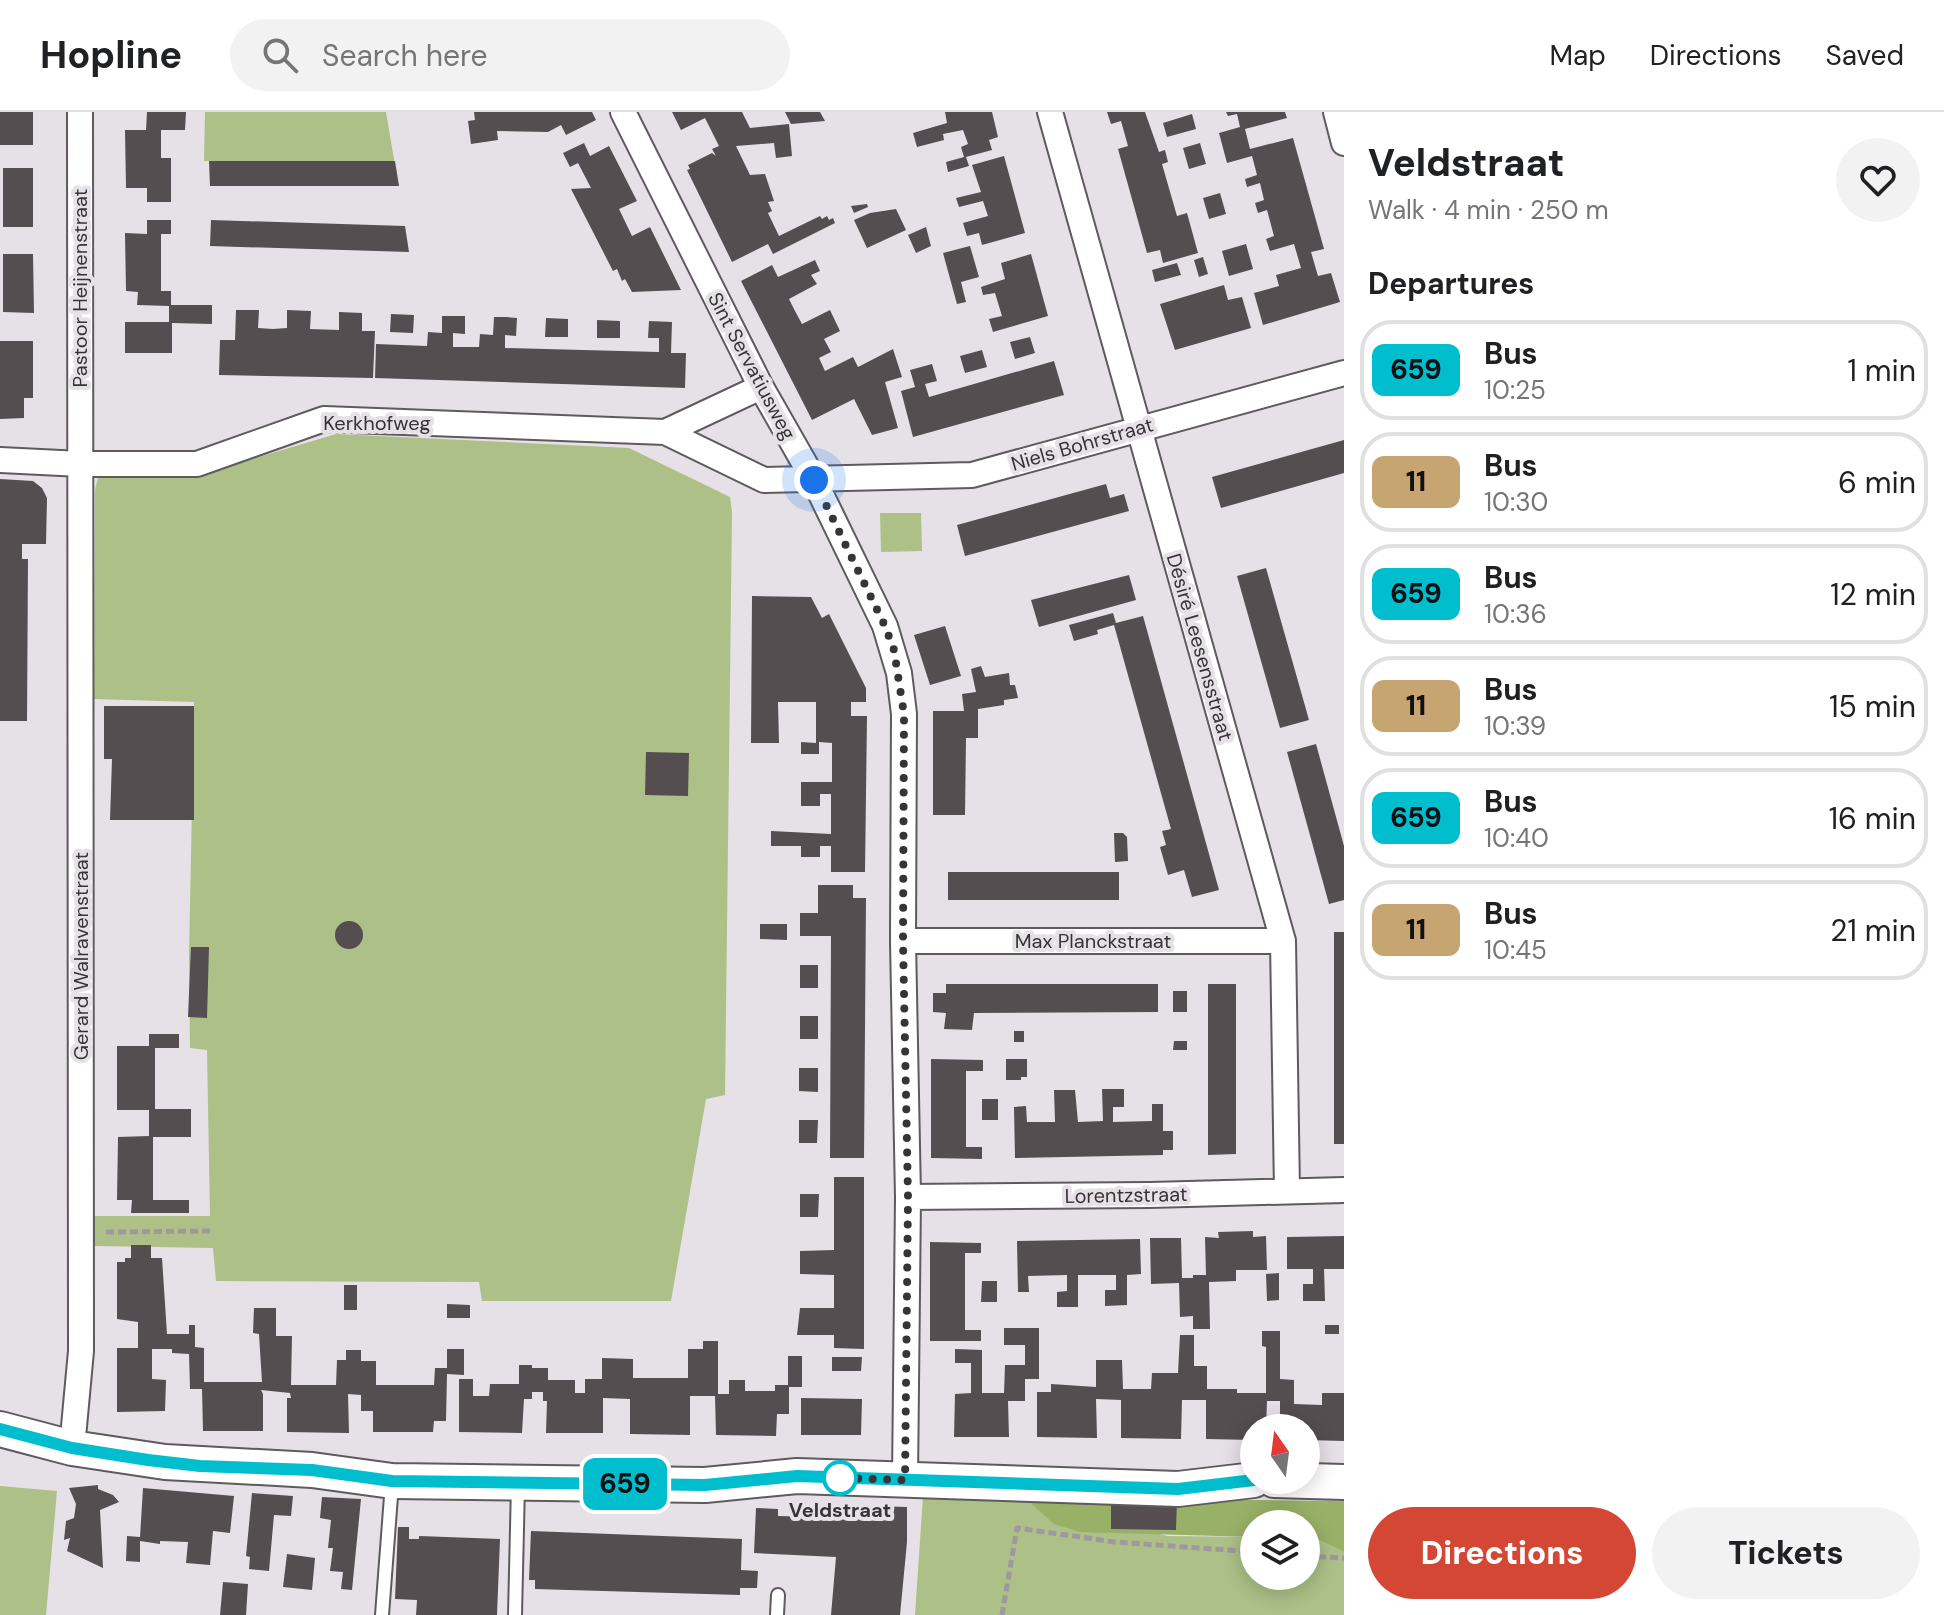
<!DOCTYPE html>
<meta charset="utf-8">
<style>
body{margin:0;font-family:"DM Sans",sans-serif;background:#f2f2f2;color:#202124;height:100vh;display:flex;flex-direction:column;font-size:30px;white-space:nowrap}
*{box-sizing:border-box;margin:0}
p{font-size:26px;color:#757577}
.icon{flex:none;width:44px;height:44px;fill:none;stroke:currentColor;stroke-width:2;stroke-linecap:round;stroke-linejoin:round}
.map{position:relative;flex:1;overflow:hidden}
.details{display:flex;flex-direction:column;background:#fff;width:600px}
.details>*{flex:none}
.badge{padding:0 16px;border-radius:12px;font-size:28px;line-height:52px}
.needle{width:52px;rotate:346deg}
.controls{position:absolute;left:1240px;top:1302px;display:grid;gap:16px}
.controls a{display:grid;place-items:center;width:80px;height:80px;border-radius:50%;background:#fff;box-shadow:0 4px 20px #0003;font-size:40px}
.you{position:absolute;width:40px;height:40px;margin:-20px;border:6px solid #fff;border-radius:50%;background:#1a73e8;box-shadow:0 0 0 12px #1a73e833}
.map>.badge{position:absolute;translate:-50% -50%;box-shadow:0 0 0 4px #fff}
h2{padding:0 24px;font-size:30px;line-height:72px}
.round{display:grid;place-items:center;flex:none;width:84px;height:84px;border-radius:42px;background:#f2f2f2}
.summary{display:flex;align-items:center;justify-content:space-between;height:136px;padding:0 24px}
h1{font-size:38px;font-weight:800;line-height:60px}
.cta{display:flex;gap:16px;margin-top:auto;padding:16px 24px}
.cta a{flex:1;height:92px;border-radius:48px;background:#d34734;color:#fff;font-size:32px;font-weight:800;line-height:92px;text-align:center}
.cta a+a{background:#f2f2f2;color:#202124}
ul{padding:0;list-style:none}
li{display:flex;align-items:center;gap:24px;height:100px;margin:0 16px 12px;padding:0 8px;border:4px solid #e0e0e0;border-radius:32px}
li div{flex:1}
li b{display:block;font-size:30px}
li em{font-style:normal}
li .badge{min-width:88px;font-weight:700;text-align:center}
header{display:flex;align-items:center;gap:48px;box-sizing:border-box;height:112px;padding:0 40px;background:#fff;border-bottom:2px solid #e0e0e0}
header strong{font-size:38px}
nav{display:flex;gap:44px;margin-inline-start:auto;font-size:28px}
.search{width:560px;height:72px;background:#f2f2f2;display:flex;align-items:center;gap:20px;box-sizing:border-box;padding:0 28px;border-radius:44px;color:#757577;font-size:30px}
main{display:flex;flex:1;min-height:0}
.map>svg:first-child{display:block}
.green{fill:#acc087}
.forest{fill:#99b167}
.building{fill:#544e51}
.lines{fill:none;stroke-linecap:round;stroke-linejoin:round}
.lane-casing{stroke:#5e5a5e;stroke-width:16}
.street-casing{stroke:#5e5a5e;stroke-width:28}
.secondary-casing{stroke:#5e5a5e;stroke-width:38}
.path{stroke:#9d999d;stroke-width:5;stroke-dasharray:8 4;stroke-linecap:butt}
.lane{stroke:#fff;stroke-width:12}
.street{stroke:#fff;stroke-width:24}
.secondary{stroke:#fff;stroke-width:34}
.line-casing{stroke:#fff;stroke-width:18}
.line{stroke:#00becd;stroke-width:12}
.walk{stroke:#363436;stroke-width:8;stroke-dasharray:0 14.4}
.stop-dot{fill:#fff;stroke:#00becd;stroke-width:4}
.labels{text-anchor:middle;stroke-width:8;stroke-linejoin:round;paint-order:stroke}
.street-label{font-size:20px;fill:#363436;stroke:#e6e1e6}
.stop-label{font-size:20px;font-weight:bold;fill:#363436;stroke:#e6e1e6}
</style>
<header>
<strong>Hopline</strong>
<div class="search"><svg class="icon" aria-label="search" viewBox="0 0 24 24"><circle cx="10" cy="10" r="6"/><path d="M15 15l6 6"/></svg>Search here</div>
<nav><a>Map</a><a>Directions</a><a>Saved</a></nav>
</header>
<main>
<div class="map">
<svg width="1344" height="1503" viewBox="0 0 1344 1503">
<rect width="100%" height="100%" fill="#e6e1e6"/>
<!-- green -->
<path class="green" d="M205,0h181l9,53 -191,-4z
M336,322l293,14 101,49 2,15 -7,583 -19,4 -35,202h-189l-3,-19 -263,-1 -3,-33 -120,-2 -1,-30h118l-3,-166 -17,-2 -1,-89 5,-257 -100,-3 1,-209 4,-17 100,2z
M880,401h41l1,38 -41,1z
M0,1374l57,5 -11,124h-46z
M923,1384l102,2 142,38 87,1v39h52v-38h9l29,14v63h-429z"/>
<!-- forest -->
<path class="forest" d="M1025,1386l319,3v51l-29,-14h-9v-14h-52v13l-174,-5 -26,-8z"/>
<!-- building -->
<path class="building" d="M0,0h33v33h-33z
M147,0h39l-1,18h-24v28h10v44h-24v-14h-21l-1,-58h21z
M474,0h118l4,8 -30,15 -5,-10 -13,7 -51,-1 1,9 -27,4 -3,-23 7,-1z
M672,0h70l8,16 39,-4 3,32 -16,2 -2,-15 -38,3 14,29 15,-1 9,27 -6,1 4,9 -4,2 11,23 41,-20 2,3 5,-3 2,4 4,-2 2,5 -62,31 -5,-10 -36,18 -45,-92 3,-1 -2,-4 24,-12 4,3 -4,-7 7,-3 -14,-28 -24,12z
M785,0h35l5,9 -34,3z
M945,0h47l6,25 -9,3 3,10 -26,7 3,9 -21,6 -2,-10 18,-5 -3,-10 7,-3 -5,-14 -20,4 1,6 -27,7 -4,-14 34,-10z
M1107,0h38l14,40 6,-2 3,12 -6,2 15,52 10,-3 11,40 -35,10 -3,-13 -13,3 -29,-104 10,-3 -7,-25 -10,3z
M1226,0h59l2,6 -42,11 5,20 43,-11 31,111 -13,3 7,24 13,-3 9,29 -77,23 -9,-32 25,-7 -3,-11 25,-7 -7,-24 -24,7 -4,-12 8,-3 -7,-26 -9,3 -3,-10 9,-3 -4,-17 -13,4 -2,-8 12,-4 -5,-19 -25,7 -8,-30 21,-6 -3,-13 -9,2z
M1192,2l4,15 -29,8 -4,-14z
M584,31l6,13 19,-10 28,55 -18,8 13,27 18,-9 31,63 -49,2 -7,-13 -3,2 -5,-12 -4,2 -42,-82 20,-1 -13,-25 -8,4 -7,-14z
M1200,31l6,21 -17,5 -6,-21z
M1004,44l21,77 -43,12 -3,-12 -12,3 -4,-13 25,-7 -5,-15 -24,6 -3,-9 25,-6 -9,-27z
M209,49h186l4,25h-189z
M3,56h30v59h-30z
M1220,81l6,21 -17,5 -6,-21z
M867,92l1,3 -14,6 -3,-7z
M896,97l10,21 -39,18 -13,-28 16,-7z
M147,108h24v14h-10v57h10v14h41v19l-40,-1v30h-47v-31h44v-16l-32,-1 1,-13 -12,-1 -1,-58 22,1z
M211,108l194,6 4,26 -199,-6z
M926,115l5,19 -15,7 -8,-18z
M1246,132l7,25 -24,7 -7,-25z
M970,134l9,31 -18,5 5,20 -9,2 -14,-51z
M3,142h30l1,59 -31,-1z
M1031,142l17,62 -55,16 -4,-13 13,-3 -7,-23 -12,2 -2,-8 24,-8 -4,-16z
M1203,145l5,17 -9,3 -5,-17z
M815,148l5,11 -9,4 6,9 -28,15 6,12 7,13 28,-14 10,21 -16,8 7,13 -12,6 6,13 28,-14 5,10 35,-18 9,28 -17,5 13,46 -26,7 -18,-36 -42,21 -71,-139 31,-16 6,12z
M1177,151l4,12 -26,7 -3,-12z
M1224,173l4,15 14,-3 9,31 -76,22 -15,-46z
M236,198h23l-1,18 15,1 14,-1v-18l24,1 -1,18 29,1v-18l23,1v18h13l-2,47 -154,-3 1,-35h15z
M391,202l23,1 -1,18 -23,-1z
M442,204h23v18l-12,-1v14h26l1,-13 13,1 1,-18h12l11,1 -1,18 -11,-1v13l154,4v-14h-11l1,-17 23,1 -1,31h15l-1,35 -310,-10 1,-34 51,2 1,-14 14,1z
M546,206l22,1v18h-23z
M597,208l23,1v17h-23z
M1030,225l5,16 -20,6 -5,-17z
M0,229h33v57h-9v20l-24,1z
M982,238l5,17 -22,6 -5,-17z
M1054,249l10,34 -151,42 -12,-46 14,-4 -5,-17 22,-6 5,17 -12,3 4,13z
M1344,328v33l-123,35 -9,-31z
M0,367l33,2 9,7 5,10 -1,46h-24v15h6l-1,162h-27z
M1106,372l4,14 14,-4 5,17 -164,45 -8,-31z
M1266,456l43,152 -29,8 -43,-152z
M1129,463l7,25 -97,27 -8,-27z
M752,484l59,1 11,21 7,-4 37,74v14h-15v14h16l-2,156h-34v-26h-11v11h-19v-11h-30v-15l60,3v-40h-11v12h-19v-24h31v-39l-13,-1v12h-18v-12l15,1v-41h-38l1,41h-28z
M1113,501l3,10 27,-7 76,274 -27,7 -8,-27 -16,5 -8,-28 6,-2 -4,-14 9,-2 -57,-204 -17,5 1,4 -24,7 -5,-16z
M945,514l16,50 -31,9 -16,-50z
M981,554l4,11 24,-4 1,12h5l3,13 -14,2v5l-26,4v29h-12l-1,77h-32v-104h31l-2,-17 14,-2 -5,-23z
M104,594h90v114h-84l2,-61h-8z
M1316,632l28,102v54l-15,4 -42,-152z
M646,640l43,1 -1,43 -43,-1z
M1114,721h9l4,4 1,24 -13,1z
M948,760h171v28h-171z
M818,773h35v13h13l-2,260h-34l1,-222h-31v-23h18z
M335 823a14 14 0 1 1 28 0a14 14 0 1 1-28 0Z
M760,812h27v16l-27,-1z
M1334,820h10v212h-10z
M191,835h18l-2,71 -19,-1z
M800,853h18v23h-18z
M946,872h212v28l-184,1 -2,17 -28,-1 2,-16 -13,-1v-19h13z
M1208,872h28v170l-28,1z
M1173,879h14v21h-14z
M800,904h18v23h-18z
M1014,919h10v11h-10z
M149,922h30v14h-24v61h36v28h-38v63h36v13h-58l1,-13h-15l1,-63 31,-1v-26h-32v-64h32z
M1174,929h13v9h-14z
M931,947l52,1v11h-17v76h16v12l-51,-1z
M1006,947h21v18h-6v3h-15z
M799,956h19v24l-19,-1z
M1102,977h22v18h-11v15l39,-1v-17h11v27h10v19h-10v5l-148,3 -1,-51 12,-1 1,16h28l-1,-32h21l3,32 25,-1z
M982,987h16v21h-16z
M799,1008h19l-1,23h-18z
M834,1065h30v172l-30,-1v-13h-37l3,-27h34v-33l-34,-1v-23l34,-1z
M800,1082h19l-1,23h-18z
M1253,1119v6l13,-1 1,34h-31v11l-27,1 1,47h-17v-13l-13,1 -1,-34 -28,1 -1,-46h31l1,40h11v-3h13l-1,-38 14,1 -1,-6z
M1344,1124v33h-20l1,32h-22v-17h10v-15h-26v-32z
M1140,1127l1,35 -14,1v30l-22,1v-16h11v-15h-38v32h-21v-15l10,-1v-16l-39,1 1,16h-11l-1,-51z
M930,1130l51,1v10h-16v77h16v11h-51z
M131,1133h20v13h11l5,76h22v-9h6v22l9,1v34h58l-3,-48 -6,-1 1,-25h22v28h16l-1,49h45l1,-25h9v-10h15v11h15v24h58l1,-17h12v-19h17v26l-17,-1 -1,47h-12l-1,11h-60v-21h-12v-16l-13,-1 1,39 -62,-1v-34h4l-1,-5 -29,-3 2,4v37h-60l-1,-42h-12l-1,-35 -17,-1v-4h-20v30l14,1 -1,31 -48,1v-64h21v-26l-21,-3v-57h8v-4h6z
M1279,1161v27l-12,1 -1,-27z
M982,1169h15v21h-16z
M344,1173h13v25h-13z
M447,1192l23,1v13h-23z
M1325,1213h14v9h-14z
M1004,1216h35v51h-14v22h-17l1,36h-55l1,-43 16,-1v-30h-16v-14l27,1v43h22l1,-28h20v-20h-21z
M1262,1219h18v48l14,1v24l28,1v-12h22v48l-38,-1v-12h-26v-27h-13l-1,27h-12v12l-48,-1v-39h-24l-1,39 -60,-1v-38l-25,-1 1,39 -60,-1v-45h14v-8l45,3v-27h26l1,29h28l1,-16h26l2,-38h14v31h13v23h30v4h29v-46l-4,-1z
M703,1229h15v53h11v-14h16v11h30v-6h13v-29h14v31h-13v27h-12l-1,22 -60,-1 -1,-39h-25v39l-60,-1v-35l-27,-1v35h-57l1,-32h-4v-9h-11v7h-8l-2,34 -63,-1v-53h14v17h16l1,-12h29v-19h13v3h16v12h27v13h10v-14h17v-21l31,1v19h55v-29h15z
M832,1245h30l-1,14h-29z
M801,1286l61,1 -1,36h-60z
M98,1373v4l15,6 6,7 -19,8 3,58 -36,-17 3,-13 -6,2 2,-19 8,-3 2,-14 -7,-16z
M143,1376l91,8 -4,37 -17,-2 -3,34 -24,-2 2,-21 -28,-1v3l-20,-3v21l-14,-1 1,-25 13,1z
M252,1381l41,3 -2,20 -17,-1 -5,56 -20,-2 1,-12 -4,-1z
M322,1385l39,2 -9,91 -11,-1 2,-17 -13,-1 3,-23h-5l3,-28 -11,-2z
M1111,1386l66,2 -1,30 -65,-1z
M874,1394l33,1v35l-7,73h-69l5,-58 -82,-4 2,-45 22,1v7l75,2 21,-1z
M398,1415h11v12h10v-3l81,3 -3,76h-81l1,-15 -22,-1z
M531,1419l211,8 -1,31 17,1 -1,17h-17v7l-205,-6v-9h-6z
M287,1442l28,4 -3,32 -29,-3z
M223,1470l25,2 -2,31h-26z"/>
<g class="lines">
<!-- lane casing -->
<g class="lane-casing">
<path id="lane" d="M382,1503l10,-132
M515,1503l3,-130
M777,1503l1,-20"/>
</g>
<!-- street casing -->
<g class="street-casing">
<path id="street" d="M623,0l138,275 53,93 71,146 14,47 5,41 -1,227 5,256 -3,283
M1050,0l233,829 4,250
M1336,0l8,31
M665,320l96,-45
M0,348l81,4h116l127,-45 341,13 99,48 208,-5 372,-102
M903,829h380
M908,1085l242,-2 194,-5
M72,1336l9,-97 -1,-1239"/>
</g>
<!-- secondary casing -->
<g class="secondary-casing">
<path id="secondary" d="M0,1317l72,19 93,14 147,8 80,11 313,4 92,-9 381,13 76,-9
M1274,1368l70,2"/>
</g>
<!-- path -->
<path class="path" d="M106,1120l107,-1
M1306,1444l38,2
M1002,1503l15,-87 98,14 139,10"/>
<!-- lane -->
<use href="#lane" class="lane"/>
<!-- street -->
<use href="#street" class="street"/>
<!-- secondary -->
<use href="#secondary" class="secondary"/>
</g>
<g class="lines">
<!-- line casing -->
<g class="line-casing">
<path id="line" d="M0,1317l72,19 76,12 52,6 112,4 80,11 313,4 92,-9 381,13 76,-9"/>
</g>
<!-- line -->
<use href="#line" class="line"/>
<!-- walk -->
<path class="walk" d="M814,368l71,146 9,24 10,64 -1,227 5,256 -3,283 -65,-2"/>
</g>
<!-- markers -->
<circle class="stop-dot" cx="840" cy="1366" r="16"/>
<g class="labels">
<!-- street labels -->
<g class="street-label">
<text transform="translate(80 176) rotate(-90)" y="7">Pastoor Heijnenstraat</text>
<text transform="translate(752 254) rotate(62)" y="7">Sint Servatiusweg</text>
<text x="377" y="318">Kerkhofweg</text>
<text transform="translate(1082 332) rotate(-16)" y="7">Niels Bohrstraat</text>
<text transform="translate(1200 535) rotate(74)" y="7">Désiré Leesensstraat</text>
<text x="1093" y="836">Max Planckstraat</text>
<text transform="translate(81 844) rotate(-90)" y="7">Gerard Walravenstraat</text>
<text transform="translate(1126 1083) rotate(-1)" y="7">Lorentzstraat</text>
</g>
<!-- stop labels -->
<g class="stop-label">
<text x="840" y="1405">Veldstraat</text>
</g>
</g>
</svg>
<div class="controls">
<a><svg class="needle" viewBox="-14 -14 28 28"><path d="M0-13l5 13h-10z" fill="#e53935"/><path d="M0 13l5-13h-10z" fill="#757577"/></svg></a>
<a><svg class="icon" aria-label="layers" viewBox="0 0 24 24"><path d="M12 4l9 5-9 5-9-5zM3 14l9 5 9-5"/></svg></a>
</div>
<div class="you" style="left:814px;top:368px"></div>
<b class="badge" style="left:625px;top:1372px;background:#00becd;color:#111">659</b>
</div>
<section class="details">
<div class="summary"><div><h1>Veldstraat</h1><p>Walk · 4 min · 250 m</p></div><a class="round"><svg class="icon" aria-label="heart" viewBox="0 0 24 24"><path d="M12 20l-8-8c-3-5 5-10 8-4 3-6 11-1 8 4z"/></svg></a></div>
<h2>Departures</h2>
<ul>
<li><span class="badge" style="background:#00becd;color:#111">659</span><div><b>Bus</b><p>10:25</p></div><em>1 min</em></li>
<li><span class="badge" style="background:#c6a572;color:#111">11</span><div><b>Bus</b><p>10:30</p></div><em>6 min</em></li>
<li><span class="badge" style="background:#00becd;color:#111">659</span><div><b>Bus</b><p>10:36</p></div><em>12 min</em></li>
<li><span class="badge" style="background:#c6a572;color:#111">11</span><div><b>Bus</b><p>10:39</p></div><em>15 min</em></li>
<li><span class="badge" style="background:#00becd;color:#111">659</span><div><b>Bus</b><p>10:40</p></div><em>16 min</em></li>
<li><span class="badge" style="background:#c6a572;color:#111">11</span><div><b>Bus</b><p>10:45</p></div><em>21 min</em></li>
</ul>
<div class="cta"><a>Directions</a><a>Tickets</a></div>
</section>
</main>
